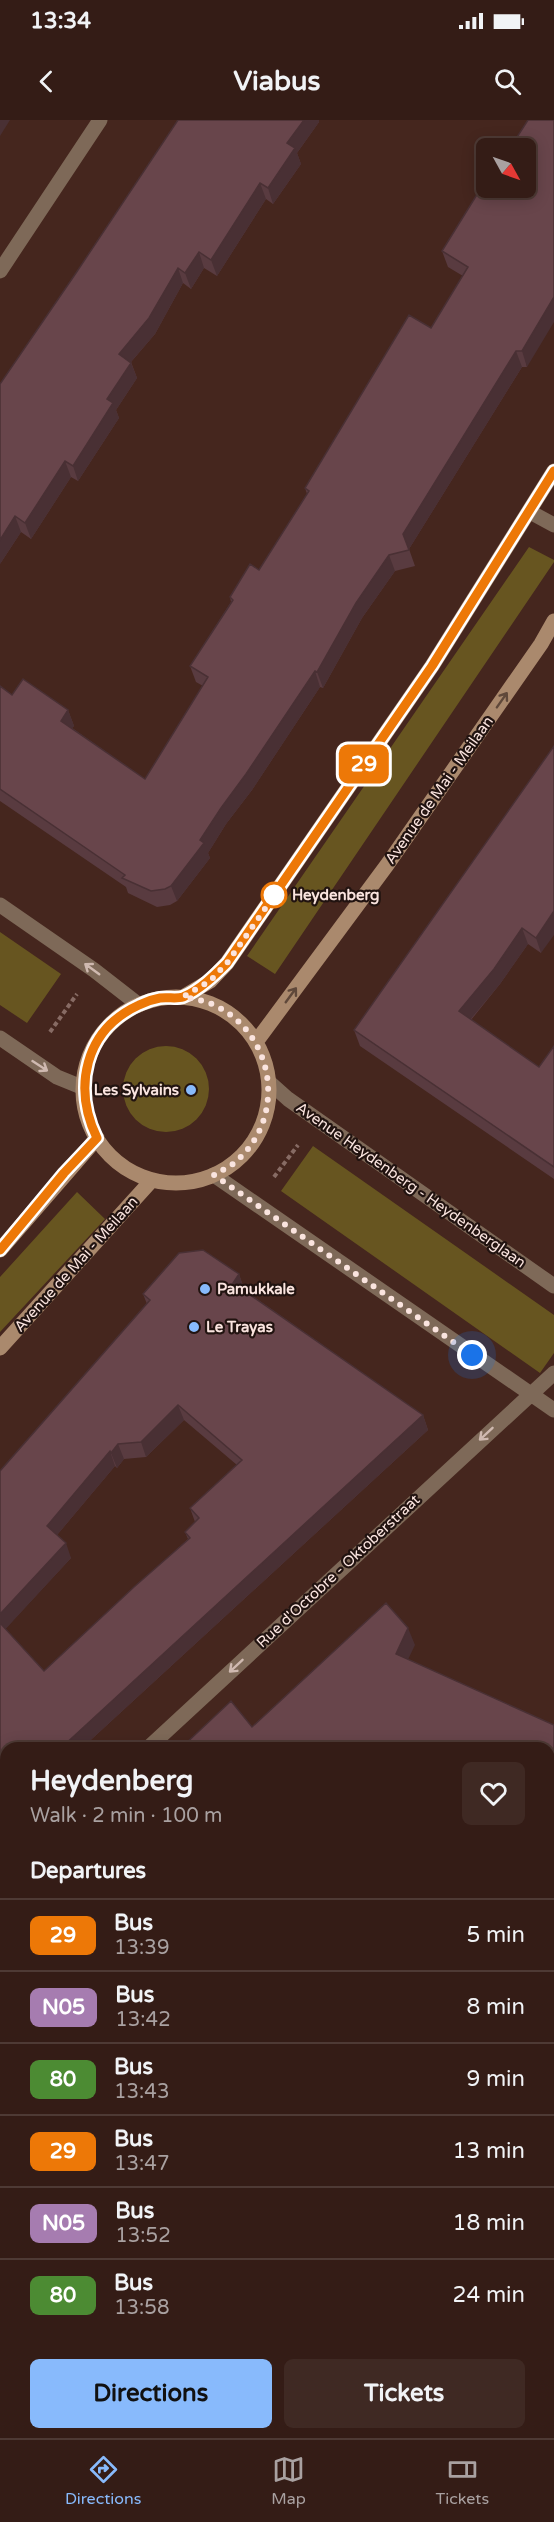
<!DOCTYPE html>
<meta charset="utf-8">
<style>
body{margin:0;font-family:"Varela Round",sans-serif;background:#3f2923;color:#f1f3f6;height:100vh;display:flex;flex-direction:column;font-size:22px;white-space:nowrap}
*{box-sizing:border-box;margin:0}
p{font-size:20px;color:#a9a1a1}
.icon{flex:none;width:33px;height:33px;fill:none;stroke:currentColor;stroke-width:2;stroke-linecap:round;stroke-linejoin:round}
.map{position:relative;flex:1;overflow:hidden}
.drawer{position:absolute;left:0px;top:1622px;width:555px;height:698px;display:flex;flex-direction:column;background:#341c16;border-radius:18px 18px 0 0;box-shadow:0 3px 15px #0003,0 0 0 2px #4e3a35}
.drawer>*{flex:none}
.badge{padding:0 12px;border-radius:9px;font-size:21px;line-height:39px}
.needle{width:39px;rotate:130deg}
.controls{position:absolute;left:476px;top:18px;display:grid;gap:12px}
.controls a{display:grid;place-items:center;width:60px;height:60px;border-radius:9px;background:#341c16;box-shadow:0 3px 15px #0003,0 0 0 2px #4e3a35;font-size:30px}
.you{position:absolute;width:30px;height:30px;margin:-15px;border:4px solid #fff;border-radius:50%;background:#1a73e8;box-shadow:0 0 0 9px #1a73e833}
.map>.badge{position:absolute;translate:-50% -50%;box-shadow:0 0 0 3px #fff}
h2{padding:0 30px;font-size:22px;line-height:54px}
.round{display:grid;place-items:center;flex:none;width:63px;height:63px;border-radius:9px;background:#3f2923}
.summary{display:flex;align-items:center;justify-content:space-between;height:102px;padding:0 30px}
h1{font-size:28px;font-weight:700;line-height:45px}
.primary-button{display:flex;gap:12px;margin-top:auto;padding:12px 30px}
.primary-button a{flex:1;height:69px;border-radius:9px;background:#88bafc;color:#111;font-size:24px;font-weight:700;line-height:69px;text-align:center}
.primary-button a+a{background:#3f2923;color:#f1f3f6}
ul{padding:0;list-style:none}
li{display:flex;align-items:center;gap:18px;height:72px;padding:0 30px;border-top:2px solid #4e3a35}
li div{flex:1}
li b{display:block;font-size:22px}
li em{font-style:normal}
li .badge{min-width:66px;font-weight:700;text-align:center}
.status{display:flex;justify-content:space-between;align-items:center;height:42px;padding:0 30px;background:#341c16;direction:ltr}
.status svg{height:16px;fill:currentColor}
header{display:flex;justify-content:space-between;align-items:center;height:78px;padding:0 30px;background:#341c16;font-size:27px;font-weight:700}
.dock{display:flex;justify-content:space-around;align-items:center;height:84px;border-top:2px solid #4e3a35;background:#341c16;font-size:16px;color:#a9a1a1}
.dock a{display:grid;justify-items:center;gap:3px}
.dock .selected{color:#88bafc}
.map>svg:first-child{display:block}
.green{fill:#675520}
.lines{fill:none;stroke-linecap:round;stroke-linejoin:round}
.path{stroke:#876b64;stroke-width:4;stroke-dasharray:4.5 3;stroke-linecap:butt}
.street{stroke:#7e6958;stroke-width:15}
.secondary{stroke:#aa896d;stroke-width:15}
.wall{fill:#593b40;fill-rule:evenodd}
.shaded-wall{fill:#493034}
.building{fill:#68454b;stroke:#493034;stroke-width:1.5}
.oneway{stroke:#5f483a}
.oneway2{stroke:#cfb9b0}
.line-casing{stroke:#fff;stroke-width:14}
.line{stroke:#ed7807;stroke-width:9}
.walk{stroke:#fae4df;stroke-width:6;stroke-dasharray:0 10.8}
.stop-dot{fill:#fff;stroke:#ed7807;stroke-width:3}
.poi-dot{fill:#88bafc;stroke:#211310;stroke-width:2}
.labels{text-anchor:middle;stroke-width:4.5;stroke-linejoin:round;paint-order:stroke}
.street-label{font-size:15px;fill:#fae4df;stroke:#211310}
.stop-label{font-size:15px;font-weight:bold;fill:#fae4df;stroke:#211310;text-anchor:start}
.poi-label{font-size:15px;font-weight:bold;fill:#fae4df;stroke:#211310;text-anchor:start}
</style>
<div class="status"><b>13:34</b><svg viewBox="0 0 49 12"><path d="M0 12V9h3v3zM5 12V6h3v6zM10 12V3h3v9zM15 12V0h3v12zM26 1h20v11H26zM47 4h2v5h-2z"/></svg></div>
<header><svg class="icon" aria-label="back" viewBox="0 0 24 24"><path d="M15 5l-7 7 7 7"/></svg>Viabus<svg class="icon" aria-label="search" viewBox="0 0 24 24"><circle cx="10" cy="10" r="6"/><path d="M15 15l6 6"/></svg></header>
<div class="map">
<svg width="554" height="2318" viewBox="0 0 554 2318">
<rect width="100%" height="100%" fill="#45261e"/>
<!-- green -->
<path class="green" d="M529,427l25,13v2l-279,412 -28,-18z
M0,812l61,42 -34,49 -27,-18z
M123 969a43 43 0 1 1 86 0a43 43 0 1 1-86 0Z
M313,1026l241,169v38l-14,20 -259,-182z
M77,1072l28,27 -105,113v-55z
M199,2313h70l-2,5h-66z"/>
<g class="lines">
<!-- path -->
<path class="path" d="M50,912l27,-38
M274,1057l24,-32
M269,2318l2,-5"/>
<!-- street -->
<path class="street" d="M0,151l100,-151
M530,392l24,13
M0,785l94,65 45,35
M0,918l57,39 27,11
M269,962l19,17 266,187
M214,1055l340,235
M148,1628l406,-375
M0,1764l6,-5
M549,1982l5,-4
M549,2277l5,-17
M138,2318l5,-5
M537,2318l1,-5"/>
<!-- secondary -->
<path class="secondary" d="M183,877l27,-16 17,-18 205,-297 122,-195
M83 970a93 93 0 1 1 186 0a93 93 0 1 1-186 0Z
M256,922l131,-177 154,-221 13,-23
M0,1130l97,-112
M0,1228l152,-168"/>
</g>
<!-- wall -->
<path class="wall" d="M178,0h141v2l-22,31 4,11 -28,40 -7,-5 -49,77 -13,-8 -13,21 -8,-6 -28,51 -24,28 6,16 -21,32 3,8 -41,63 -7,-4 -40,62 -10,-7 -21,32 76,-291z
M486,60l41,187h-5l-113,182 6,17 -20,5 -33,47 -39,70 -3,-1 -68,103 -26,34 -18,29 2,5 -33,43 -7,4 -13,2 -29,-14 -2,-6 -126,-86v-115l12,9 56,15 6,16 -2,2 73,51 58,-93 -7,-4 -6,-16 41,-64 -1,-5 29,-27 48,-76 -2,-6 126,-160 32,-52 -15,-9 -6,-16z
M554,626l-13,207 -13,-9 -28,40 -29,36 68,47 15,-21v133l-194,-133 -6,-16z
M239,1154l5,15v1l179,125 5,15 -346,318h-76v70l-6,5v-352l147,-167 -4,-10zM184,1300l53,45 -47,43 5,14 -10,10 3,7 -144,132 -39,-42 66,-71 -14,-23 58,-69 2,2 7,-9 22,-2z"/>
<!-- shaded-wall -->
<path class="shaded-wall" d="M0,0h10l-10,16z
M304,0h15v2l-22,31 4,11 -28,40 -5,-16 19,-45z
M260,63l6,16 -49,77 -6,-16z
M199,132l5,16 -13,21 -6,-16z
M178,148l5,15 -28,51 -31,36 -5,-16z
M554,177v25l-27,45 -5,-16z
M516,231l6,16 -113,182 -6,-15z
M131,243l6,15 -21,32 3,8 -41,63 -5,-15 34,-67z
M65,341l6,16 -40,62 -6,-16z
M15,396l6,16 -21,32v-24z
M389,435l6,16 -33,47 -39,70 -6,-16 39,-69z
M315,551l5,16 -68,103 -26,34 -18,29 2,5 -33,43 -6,-15 50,-78z
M68,590l6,16 -8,10 -5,-15z
M554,791v24l-13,18 -5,-15z
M522,808l6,16 -28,40 -36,43 -5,-16z
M239,1154l5,15 -6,9 -5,-15z
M178,1285l6,15 -38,37 -5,-15z
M423,1295l5,15 -346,318h-21z
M118,1324l6,15 -7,9 -6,-15z
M110,1331l5,15 -63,75 -5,-15z
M66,1423l5,15 -70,76 -1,-4v-16z
M408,1508l7,17 -13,27 -6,-18z
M6,1678v20l-6,5v-20z
M554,1687v31l-5,11v-31z
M554,1898v22l-5,5v-23z
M6,1902v23l-6,5v-22z
M554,2140v20l-5,4v-20z
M439,2313h9l-1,5h-9z"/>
<!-- building -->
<path class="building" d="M178,0h126l-17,23 8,5 -27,40 -8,-5 -49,77 -12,-8 -14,21 -7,-5 -29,50 -30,36 12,9 -24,36 6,4 -40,63 -8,-5 -40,62 -10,-7 -15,24v-156l76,-111z
M528,0h26v177l-32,54h-6l-113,183 6,16 -20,5 -33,48 -39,69 -2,-1 -69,103 -25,34 -21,32 4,3 -33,43 -6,3 -14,2 -29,-13 3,-3 -125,-86v-103l12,9 11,-16 45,31 -7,11 84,58 63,-102 -18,-11 43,-66 -3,-3 20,-33 9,6 50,-79 -4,-3 104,-173 22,13 37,-61 -26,-16 44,-71v8h39v-40h-15z
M554,626v165l-18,27 -14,-10 -28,41 -35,42 80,56 15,-21v121l-200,-137z
M203,1130l36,24 -6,9 190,132 -362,333h-55v50l-6,5v-180l44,48 90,-84 56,-49 -5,-6 14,-14 -9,-10 52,-48 -64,-55 -37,37 -23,2 -7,9 -1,-2 -63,75 19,17 -66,71v-143l150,-171 -7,-6 36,-41z
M386,1483l22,25 -12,26 158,71v82l-5,11v-70h-368l50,-47 21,26z
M554,1764v134l-5,4v-134z
M6,1789v113l-6,6v-113z
M554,2066v74l-5,4v-74z
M6,2241v72h103l3,5h-112v-72z
M380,2313h59l-1,5h-59z"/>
<!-- one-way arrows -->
<defs><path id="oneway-shaft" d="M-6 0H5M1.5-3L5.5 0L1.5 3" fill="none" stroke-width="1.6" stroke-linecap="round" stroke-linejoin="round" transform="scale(1.5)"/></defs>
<g class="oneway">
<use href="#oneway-shaft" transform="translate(502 580) rotate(-55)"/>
<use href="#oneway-shaft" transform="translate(291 875) rotate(-54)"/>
</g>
<g class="oneway2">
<use href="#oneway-shaft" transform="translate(92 849) rotate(-144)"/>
<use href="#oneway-shaft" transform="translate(40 946) rotate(33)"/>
<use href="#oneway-shaft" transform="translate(486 1314) rotate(137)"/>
<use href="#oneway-shaft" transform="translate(236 1546) rotate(137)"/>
</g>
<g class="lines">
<!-- line casing -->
<g class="line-casing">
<path id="line" d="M0,1130l64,-77 33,-35c-24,-50 -13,-108 42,-133 6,-3 15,-6 21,-7 8,-1 17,1 23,-1 17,-7 32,-22 44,-34l205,-297 122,-195"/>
</g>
<!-- line -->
<use href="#line" class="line"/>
<!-- walk -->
<path class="walk" d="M274,775l5,-6 -52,74 -17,18 -27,16c12,2 24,4 35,10 59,31 68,114 16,156 -6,5 -14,8 -20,12l258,180"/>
</g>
<!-- markers -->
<circle class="stop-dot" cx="274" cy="775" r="12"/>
<g class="poi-dot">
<circle cx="191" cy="970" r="6"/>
<circle cx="205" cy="1169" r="6"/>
<circle cx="194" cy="1207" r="6"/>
</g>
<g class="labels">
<!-- street labels -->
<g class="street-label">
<text transform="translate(439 670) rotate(-55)" y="5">Avenue de Mai - Meilaan</text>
<text transform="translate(411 1065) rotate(35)" y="5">Avenue Heydenberg - Heydenberglaan</text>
<text transform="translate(76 1144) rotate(-48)" y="5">Avenue de Mai - Meilaan</text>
<text transform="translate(338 1451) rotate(-43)" y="5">Rue d'Octobre - Oktoberstraat</text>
</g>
<!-- stop labels -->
<g class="stop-label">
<text x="292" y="780">Heydenberg</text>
</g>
<!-- poi labels -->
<g class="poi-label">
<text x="179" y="975" text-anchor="end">Les Sylvains</text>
<text x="217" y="1174">Pamukkale</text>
<text x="206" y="1212">Le Trayas</text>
</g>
</g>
</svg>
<div class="controls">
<a><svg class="needle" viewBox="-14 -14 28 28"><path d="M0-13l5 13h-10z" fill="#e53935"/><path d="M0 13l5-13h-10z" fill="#a9a1a1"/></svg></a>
</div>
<div class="you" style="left:472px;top:1235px"></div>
<b class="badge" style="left:364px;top:644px;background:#ed7807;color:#fff">29</b>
<section class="drawer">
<div class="summary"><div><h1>Heydenberg</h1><p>Walk · 2 min · 100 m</p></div><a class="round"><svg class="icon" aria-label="heart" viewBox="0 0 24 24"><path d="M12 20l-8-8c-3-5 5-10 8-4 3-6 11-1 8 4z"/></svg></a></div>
<h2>Departures</h2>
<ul>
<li><span class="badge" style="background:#ed7807;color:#fff">29</span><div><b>Bus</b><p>13:39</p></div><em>5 min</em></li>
<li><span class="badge" style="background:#a67cb0;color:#fff">N05</span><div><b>Bus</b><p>13:42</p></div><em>8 min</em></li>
<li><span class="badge" style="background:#4c8b33;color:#fff">80</span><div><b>Bus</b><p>13:43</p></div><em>9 min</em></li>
<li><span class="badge" style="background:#ed7807;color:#fff">29</span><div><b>Bus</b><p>13:47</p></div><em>13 min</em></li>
<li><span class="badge" style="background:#a67cb0;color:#fff">N05</span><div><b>Bus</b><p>13:52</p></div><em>18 min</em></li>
<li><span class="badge" style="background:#4c8b33;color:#fff">80</span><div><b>Bus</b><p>13:58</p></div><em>24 min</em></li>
</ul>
<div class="primary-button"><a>Directions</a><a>Tickets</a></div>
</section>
</div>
<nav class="dock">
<a class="selected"><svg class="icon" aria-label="directions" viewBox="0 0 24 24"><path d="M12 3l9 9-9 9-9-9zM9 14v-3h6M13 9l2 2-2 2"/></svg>Directions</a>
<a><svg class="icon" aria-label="map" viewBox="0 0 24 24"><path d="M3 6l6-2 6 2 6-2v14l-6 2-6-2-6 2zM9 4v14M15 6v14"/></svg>Map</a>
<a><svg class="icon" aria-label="tickets" viewBox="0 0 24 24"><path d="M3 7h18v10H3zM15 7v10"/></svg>Tickets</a>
</nav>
